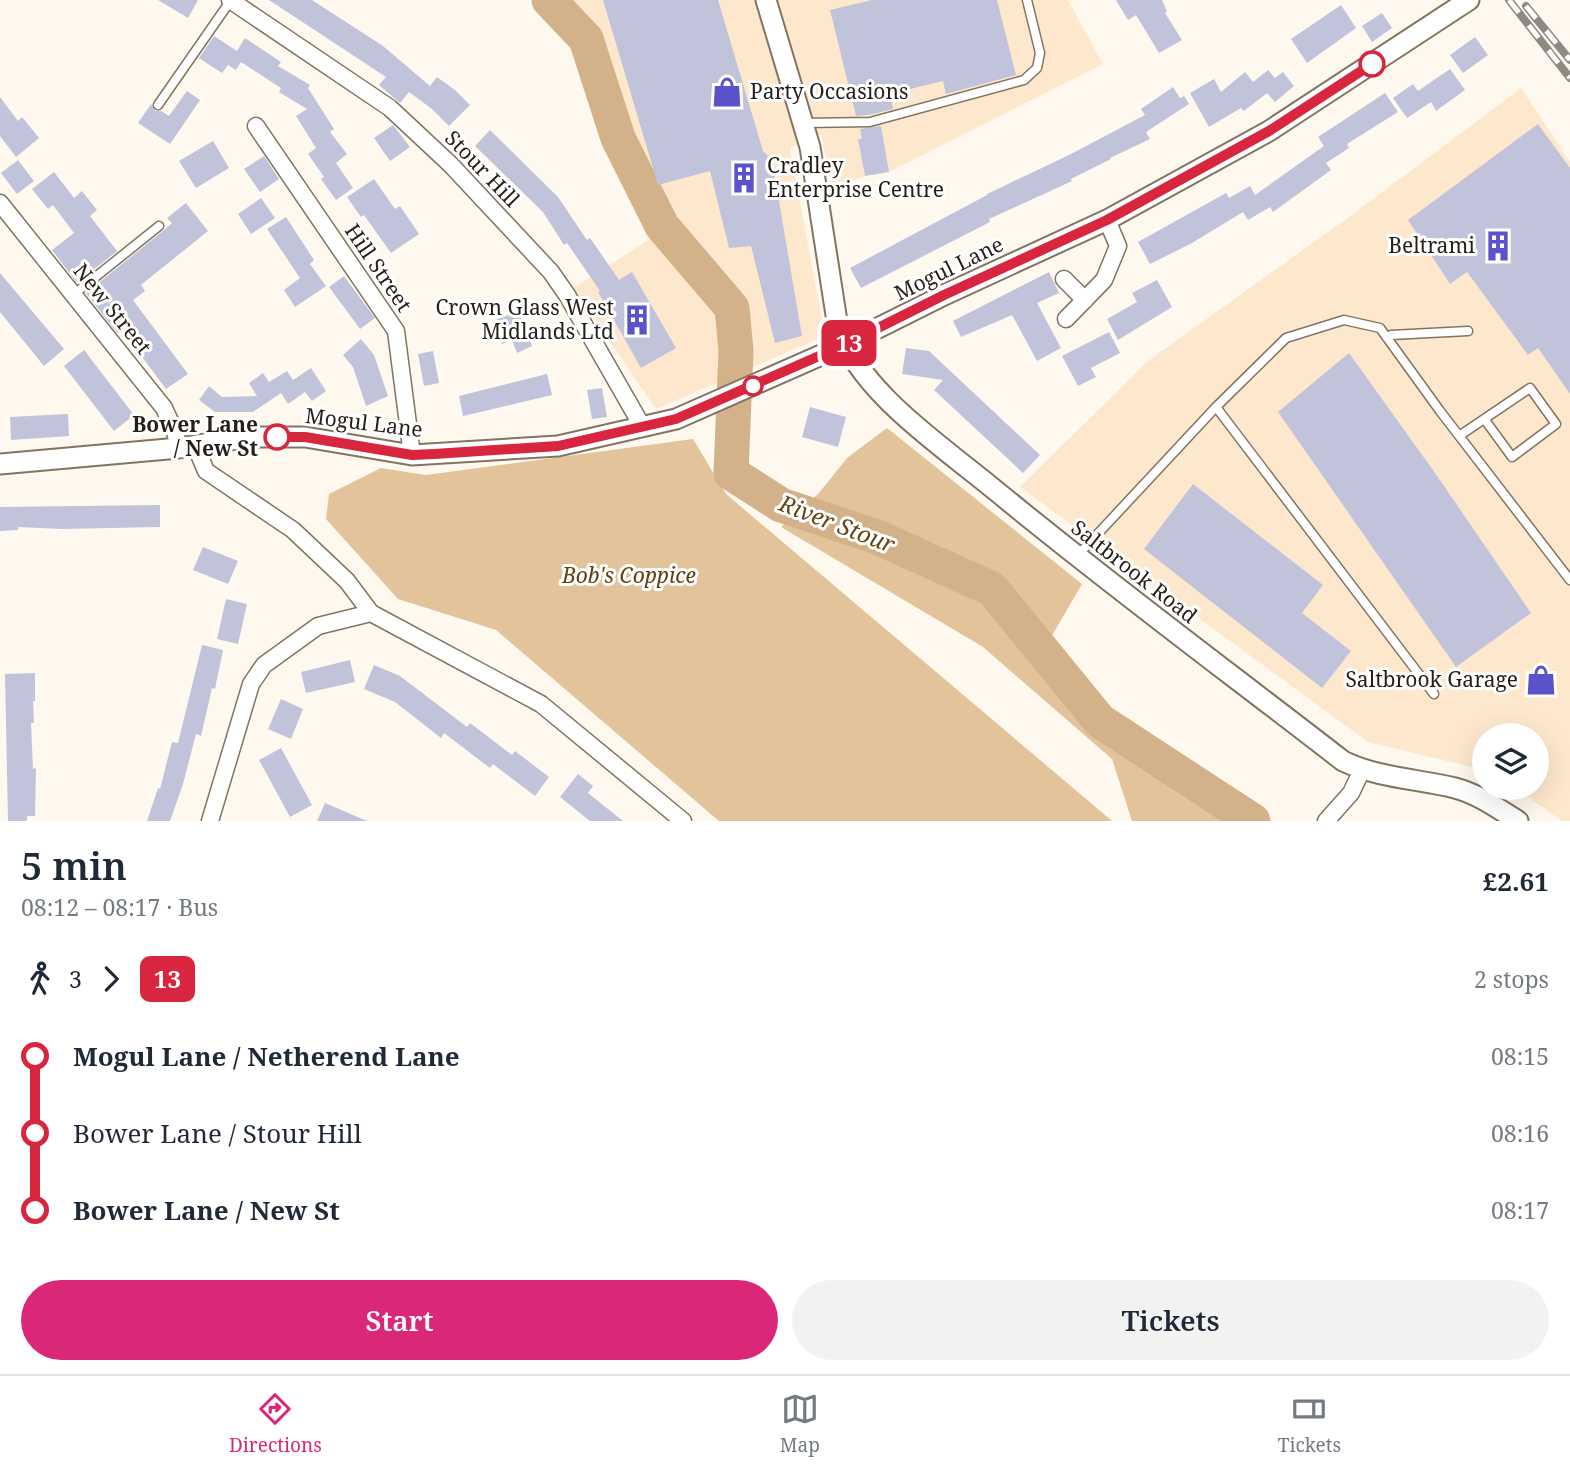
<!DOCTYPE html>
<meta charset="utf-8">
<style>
body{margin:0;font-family:"Noto Serif",serif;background:#f2f2f3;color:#1f2937;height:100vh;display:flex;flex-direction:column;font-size:26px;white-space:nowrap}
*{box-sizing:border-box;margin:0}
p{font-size:23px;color:#747a83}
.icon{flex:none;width:38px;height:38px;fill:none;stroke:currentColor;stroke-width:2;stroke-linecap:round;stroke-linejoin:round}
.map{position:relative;height:821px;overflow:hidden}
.side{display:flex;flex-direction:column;background:#fff;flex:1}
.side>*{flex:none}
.badge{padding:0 14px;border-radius:10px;font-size:24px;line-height:46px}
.tools{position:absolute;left:1472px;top:723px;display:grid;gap:14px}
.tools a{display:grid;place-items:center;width:77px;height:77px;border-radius:50%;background:#fff;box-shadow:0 7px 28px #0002;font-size:35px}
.map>.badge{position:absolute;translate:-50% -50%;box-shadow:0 0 0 4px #fff}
.legs{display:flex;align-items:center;gap:10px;height:77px;padding:0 21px;font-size:23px}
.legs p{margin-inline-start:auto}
.head{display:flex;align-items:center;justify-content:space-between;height:119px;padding:0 21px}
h1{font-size:38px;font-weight:600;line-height:52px}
.button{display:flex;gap:14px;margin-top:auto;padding:14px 21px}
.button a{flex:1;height:80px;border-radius:42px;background:#db2777;color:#fff;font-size:28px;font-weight:600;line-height:80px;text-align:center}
.button a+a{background:#f2f2f3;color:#1f2937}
ul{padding:0 21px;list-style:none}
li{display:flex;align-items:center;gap:24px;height:77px;font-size:26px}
li i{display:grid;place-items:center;width:10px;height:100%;margin:0 9px;background:currentColor}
li i::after{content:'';width:18px;height:18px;margin:-9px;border:5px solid;border-radius:50%;background:#fff}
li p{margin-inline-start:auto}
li:first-child i{background:linear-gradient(#0000 50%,currentColor 0)}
li:last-child i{background:linear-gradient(currentColor 50%,#0000 0)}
.tab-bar{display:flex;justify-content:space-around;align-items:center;height:98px;border-top:2px solid #e0e1e3;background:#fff;font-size:19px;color:#747a83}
.tab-bar a{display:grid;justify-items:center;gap:4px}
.tab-bar .active{color:#db2777}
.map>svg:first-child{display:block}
.built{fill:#fee8cd}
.forest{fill:#e3c39a}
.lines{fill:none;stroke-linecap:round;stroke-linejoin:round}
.river{stroke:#d3b28a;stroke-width:35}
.building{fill:#c1c3db}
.service-casing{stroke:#837461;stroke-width:11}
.minor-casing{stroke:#837461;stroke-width:19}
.tertiary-casing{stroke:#837461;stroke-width:23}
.service{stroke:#fff;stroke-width:8}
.minor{stroke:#fff;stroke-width:16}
.tertiary{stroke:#fff;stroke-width:19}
.rail-casing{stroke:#908981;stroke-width:8}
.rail{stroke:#fff;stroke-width:5;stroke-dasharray:16;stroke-linecap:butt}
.line-1-casing{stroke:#fff;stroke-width:16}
.line-1{stroke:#d7263d;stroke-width:10}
.stop-1-dot{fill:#fff;stroke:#d7263d;stroke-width:3.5}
.labels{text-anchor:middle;stroke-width:6;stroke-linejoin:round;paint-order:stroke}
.poi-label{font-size:21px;fill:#251f18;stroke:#fff;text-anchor:end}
.street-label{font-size:21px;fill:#251f18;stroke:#fff}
.stop-label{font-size:21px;font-weight:bold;fill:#251f18;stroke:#fff;text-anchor:end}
.park-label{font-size:21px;font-style:italic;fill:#60400e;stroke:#fff}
.water-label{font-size:23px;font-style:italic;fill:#664515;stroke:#fff}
</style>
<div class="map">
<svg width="1570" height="821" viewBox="0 0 1570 821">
<rect width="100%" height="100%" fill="#fff8ef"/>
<!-- built -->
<path class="built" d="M555,0h513l35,64 -214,108 -24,4 -33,13 -11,-54 -31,13 35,188 -169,73 -83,-121 96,-61 -52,-86 -24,-101z
M1521,88l49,74v659h-8l-47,-33h21v-53h-52v35l-116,-28 -348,-255 128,-126 198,-142z"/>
<!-- forest -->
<path class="forest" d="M887,428l195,156 -39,67 57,70 153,100h-121l-20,-62 -129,-112 -202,-120 38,-34 28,-35z
M693,439l33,55 386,327h-393l-223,-191 -98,-31 -72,-80 3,-25 52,-26 45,7z"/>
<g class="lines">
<!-- river -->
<path class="river" d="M549,0l37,39 32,99 44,88 70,82 4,43 -5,122 50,32 96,32 115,52 108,132 153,100"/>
</g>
<!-- building -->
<path class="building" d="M158,0h40l-10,18z
M269,0h43l71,46 47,40 7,-9 18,13 15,15 -21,21 -17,-17 -23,-17 -9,11 -21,-18 7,-8z
M603,0h115l45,151 9,9 30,176 -27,7 -24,-97 -22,2 -19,-77 -52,14z
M872,0h125l19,75 -70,19 -3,-13 -53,13 3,15 -24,6 -13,1 -26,-106z
M1116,0h46l5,11 -2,2 17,27 -23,13 -23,-38 -8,5z
M1341,5l15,23 -49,35 -16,-24z
M1382,13l10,15 -20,14 -10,-16z
M214,36l23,15 8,-13 36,24 -3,4 32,19 -2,3 26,41 -4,3 17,22 -11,9 17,25 -17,12 -15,-21 3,-2 -16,-23 8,-6 -20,-32 11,-7 -28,-17 2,-4 -40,-26 -5,8 -8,-5 -6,8 -23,-15z
M1475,37l13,18 -25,18 -13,-18z
M1450,69l15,21 -29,21 -5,-9 -24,16 -14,-20 20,-14 5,7z
M1268,70l7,8 8,-6 11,14 -19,16 -8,-9 -23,18 -3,-3 -32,19 -19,-34 24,-14 7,13 24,-20 8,10z
M1173,87l7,11 4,-2 5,8 -43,28 4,7 -40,19 1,1 -40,20 1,2 -83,38 1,3 -129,66 -11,-20 137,-73v-1l82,-39 76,-40 -4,-6z
M187,91l13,9 -30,44 -32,-21 13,-19 4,7h6l8,5z
M1385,93l13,19 -51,32 2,4 -23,15 5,7 -58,42 -3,-5 -22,13 -5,-8 -51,31 -42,21 -12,-22 88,-49 3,5 21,-12 5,9 69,-49 -6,-9z
M0,97l18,24 4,-4 17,21 -23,19 -16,-21z
M1538,124l32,44v226l-32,-46 -10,7 -61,-83 -17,12 -42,-64z
M393,125l17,22 -20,14 -16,-23z
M881,126l8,46 -24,4 -7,-37h4l-2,-10z
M490,130l68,67 29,43 3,-2 29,42 13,-8 44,76 -35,20 -43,-76 2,-1 -33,-48 -3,2 -21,-33 -68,-66z
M213,141l16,27 -33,20 -17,-27z
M264,156l15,23 -19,13 -16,-23z
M18,160l16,21 -17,13 -16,-21z
M54,172l20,26 8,-7 15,19 -7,6 27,35 -40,32 -25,-33 22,-17 -21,-28 -5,4 -16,-20z
M374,179l21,30 5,-3 19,28 -28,19 -27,-38 -3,2 -14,-20z
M261,198l14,20 -24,16 -13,-20z
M186,203l22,28 -67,54 4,6 -12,9 55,74 -22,15 -44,-59 -5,3 -31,-40 77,-62 9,-8 -5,-5z
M286,217l28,43 -4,4 16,22 -31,21 -11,-17 16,-12 -33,-49z
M1049,272l10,21 -22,10 24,45 -24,13 -25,-46 -51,22 -8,-16z
M0,273l64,76 -20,17 -44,-54z
M344,276l31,42 -15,11 -31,-42z
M1157,280l15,27 -54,33 -11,-21 30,-17 -5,-9z
M518,311l14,35 -15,7 -5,-13 -10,4 -9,-23z
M1109,332l11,21 -29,15 5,9 -18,9 -16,-30z
M361,339l13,16 14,41 -22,10 -13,-39 -10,-12z
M906,348l23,3 111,104 -17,18 -89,-83 9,-10 -41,-6z
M84,350l50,65 -20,16 -50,-65z
M433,351l6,32 -15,3 -6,-32z
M1349,353l86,120 96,140 -75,54 -178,-255z
M311,368l15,23 -14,10 -7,-9 -17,12 -7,-11 -28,19h-38l-16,-12 10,-14 13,11 35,-1 -8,-13 14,-10 6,9 18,-11 6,9z
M547,374l5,21 -89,21 -4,-20z
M602,388l5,29 -15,2 -5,-29z
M810,407l36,10 -8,30 -36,-10z
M68,414l1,22 -58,4 -1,-23z
M1193,484l130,101 -21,28 49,38 -29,37 -178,-139z
M160,505v22l-98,2 -44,-2v3l-18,1v-24z
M203,547l35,14 -10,23 -35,-14z
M226,599l21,5 -9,40 -21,-5z
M202,645l21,5 -8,39 -3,-1 -11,48 -5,-2 -13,50 -13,37h-23l11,-33 2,1 12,-47 6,1z
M350,660l5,22 -49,11 -5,-21z
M374,665l26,11 67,51 3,-4 42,32 3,-4 34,26 -14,19 -42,-32 -3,4 -46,-35 -3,5 -46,-36 -31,-13z
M35,673v28h-2l1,22h-3l2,46 3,-1 -1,48h-8v5h-19l-3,-147z
M281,699l22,10 -12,30 -23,-10z
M281,748l31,57 -22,12 -31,-57z
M578,774l15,12 -5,7 35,28h-33l-30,-24z
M325,803l42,18h-50z"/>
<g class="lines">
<!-- service casing -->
<g class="service-casing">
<path id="service" d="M158,105l73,-105
M803,123l67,-1 154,-42 13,-12 3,-15 -13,-53
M73,295l86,-69
M1387,338l4,-3 77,-4
M1216,407l218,287
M1459,436l71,-48 26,36 -44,33 -27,-37
M1078,555l138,-148 70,-69 58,-18 36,8 60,83 130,169"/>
</g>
<!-- minor casing -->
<g class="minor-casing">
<path id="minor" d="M230,0l160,108 61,57 100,107 16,23 75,131
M256,126l140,205 16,124
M0,203l164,205 11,24 4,16
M1064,279l21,21
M1066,319l38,-39 14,-34 -11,-26
M195,445l11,26 87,59 54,51 24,32 170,91 142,117
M210,821l41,-137 13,-19 54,-39 53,-13
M1326,821l25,-28 11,-23"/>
</g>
<!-- tertiary casing -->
<g class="tertiary-casing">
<path id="tertiary" d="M766,0l44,147 28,181c24,66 104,118 157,162 114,94 232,181 348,271 35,17 75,18 112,27 23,6 42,20 63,33
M0,464l179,-16 71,-11h55l107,18 146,-9 118,-27 168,-74 100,-50 163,-75 162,-89 200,-131"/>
</g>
<!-- service -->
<use href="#service" class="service"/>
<!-- minor -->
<use href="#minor" class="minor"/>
<!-- tertiary -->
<use href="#tertiary" class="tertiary"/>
<!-- rail casing -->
<g class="rail-casing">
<path id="rail" d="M1509,0l61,78
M1526,6l44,54"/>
</g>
<!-- rail -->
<use href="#rail" class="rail"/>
</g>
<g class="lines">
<!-- line-1 casing -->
<g class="line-1-casing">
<path id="line-1" d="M277,437h28l107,18 22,-1 124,-8 118,-27 168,-74 100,-50 163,-75 162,-89 103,-67"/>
</g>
<!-- line-1 -->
<use href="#line-1" class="line-1"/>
</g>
<!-- icons -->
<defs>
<g id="shop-bare" transform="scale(2.415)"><path d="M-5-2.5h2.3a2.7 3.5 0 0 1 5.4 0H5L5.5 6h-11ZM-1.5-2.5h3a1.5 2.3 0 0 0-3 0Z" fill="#5952ca" stroke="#fff" stroke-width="2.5" paint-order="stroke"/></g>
<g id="building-bare" transform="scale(2.415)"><path d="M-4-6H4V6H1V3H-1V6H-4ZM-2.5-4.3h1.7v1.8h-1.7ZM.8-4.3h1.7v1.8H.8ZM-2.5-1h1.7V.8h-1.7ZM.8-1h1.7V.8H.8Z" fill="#5952ca" stroke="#fff" stroke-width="2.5" paint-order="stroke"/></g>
</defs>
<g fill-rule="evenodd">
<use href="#shop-bare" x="727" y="92"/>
<use href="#building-bare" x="744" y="178"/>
<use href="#building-bare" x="1498" y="246"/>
<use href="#building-bare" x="637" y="320"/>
<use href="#shop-bare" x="1541" y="680"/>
</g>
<!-- markers -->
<g class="stop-1-dot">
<circle cx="1372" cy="64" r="12"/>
<circle cx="753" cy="386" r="9"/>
<circle cx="277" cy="437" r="12"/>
</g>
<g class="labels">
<!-- poi labels -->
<g class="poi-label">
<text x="750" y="99" text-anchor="start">Party Occasions</text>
<text x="767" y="173" text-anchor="start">Cradley<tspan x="767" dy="24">Enterprise Centre</tspan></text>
<text x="1475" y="253">Beltrami</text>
<text x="614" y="315">Crown Glass West<tspan x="614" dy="24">Midlands Ltd</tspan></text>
<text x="1518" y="687">Saltbrook Garage</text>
</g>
<!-- street labels -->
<g class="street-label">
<text transform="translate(482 169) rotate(46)" y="7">Stour Hill</text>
<text transform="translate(378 268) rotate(56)" y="7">Hill Street</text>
<text transform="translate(949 269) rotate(-26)" y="7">Mogul Lane</text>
<text transform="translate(112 309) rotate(51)" y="7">New Street</text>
<text transform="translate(364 423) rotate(7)" y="7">Mogul Lane</text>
<text transform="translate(1134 572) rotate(38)" y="7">Saltbrook Road</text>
</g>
<!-- stop labels -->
<g class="stop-label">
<text x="258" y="432">Bower Lane<tspan x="258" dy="24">/ New St</tspan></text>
</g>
<!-- park labels -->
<g class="park-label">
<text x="629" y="583">Bob's Coppice</text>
</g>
<!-- water labels -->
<g class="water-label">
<text transform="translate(837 524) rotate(21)" y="8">River Stour</text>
</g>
</g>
</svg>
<div class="tools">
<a><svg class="icon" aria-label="layers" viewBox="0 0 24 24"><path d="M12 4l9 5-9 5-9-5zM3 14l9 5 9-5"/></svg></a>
</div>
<b class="badge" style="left:849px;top:343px;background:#d7263d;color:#fff">13</b>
</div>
<section class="side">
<div class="head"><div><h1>5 min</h1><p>08:12 – 08:17 · Bus</p></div><b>£2.61</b></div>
<div class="legs"><svg class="icon" aria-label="walk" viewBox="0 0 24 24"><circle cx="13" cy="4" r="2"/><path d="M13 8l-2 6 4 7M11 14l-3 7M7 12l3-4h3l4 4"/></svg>3<svg class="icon" aria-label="forward" viewBox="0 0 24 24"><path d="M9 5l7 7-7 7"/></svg><b class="badge" style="background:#d7263d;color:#fff">13</b><p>2 stops</p></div>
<ul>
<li><i style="color:#d7263d"></i><b>Mogul Lane / Netherend Lane</b><p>08:15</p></li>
<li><i style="color:#d7263d"></i><span>Bower Lane / Stour Hill</span><p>08:16</p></li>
<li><i style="color:#d7263d"></i><b>Bower Lane / New St</b><p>08:17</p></li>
</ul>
<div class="button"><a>Start</a><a>Tickets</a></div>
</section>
<nav class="tab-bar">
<a class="active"><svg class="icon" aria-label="directions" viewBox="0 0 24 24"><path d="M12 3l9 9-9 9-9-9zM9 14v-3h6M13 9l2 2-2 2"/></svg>Directions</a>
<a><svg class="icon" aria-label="map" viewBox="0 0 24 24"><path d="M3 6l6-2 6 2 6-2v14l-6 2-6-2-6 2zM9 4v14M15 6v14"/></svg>Map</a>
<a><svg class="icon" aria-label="tickets" viewBox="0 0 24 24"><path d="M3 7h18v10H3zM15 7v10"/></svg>Tickets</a>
</nav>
